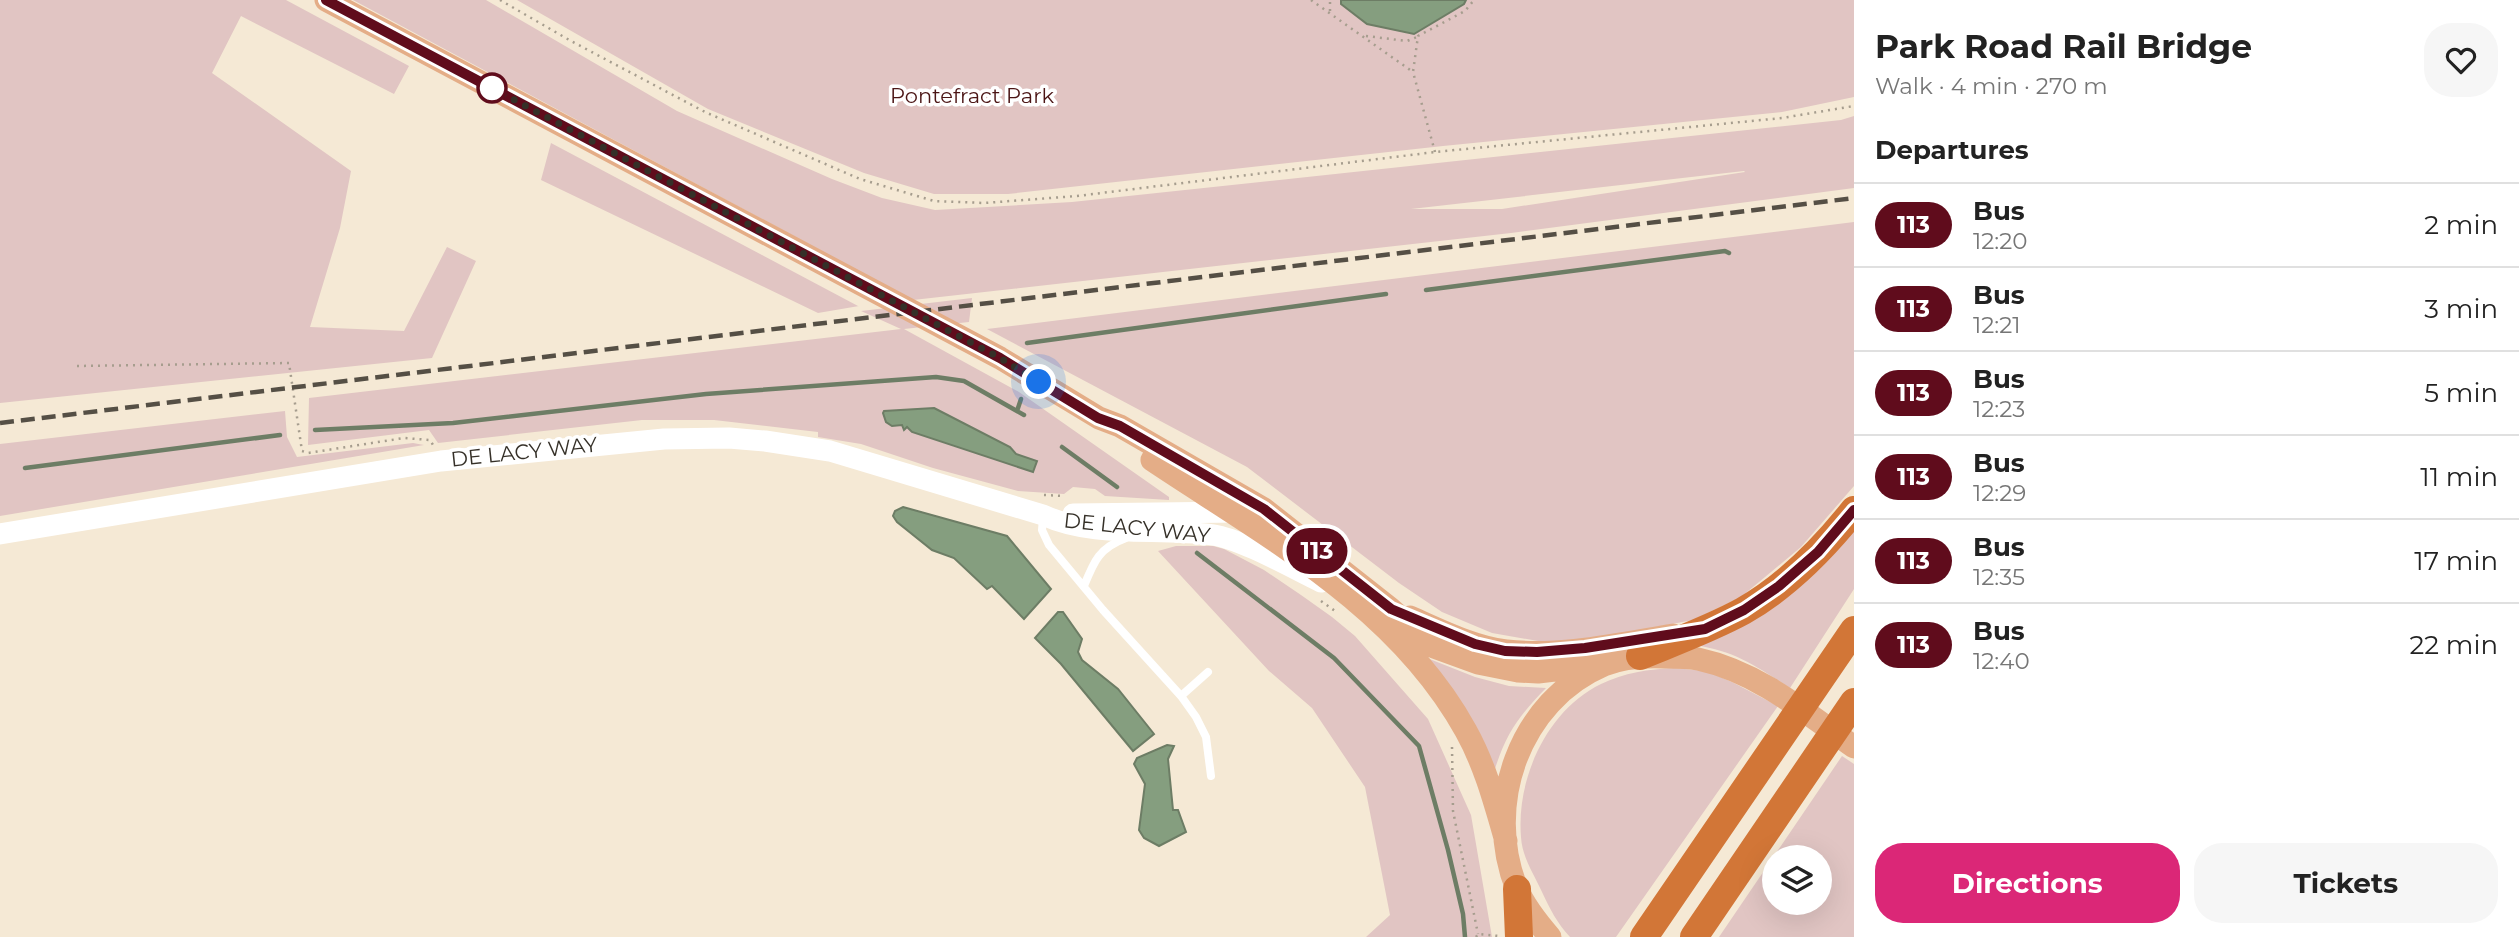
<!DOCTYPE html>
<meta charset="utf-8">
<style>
body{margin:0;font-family:Montserrat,sans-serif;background:#f6f6f6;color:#222;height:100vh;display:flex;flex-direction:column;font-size:26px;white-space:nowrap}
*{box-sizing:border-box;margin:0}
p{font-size:23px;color:#767676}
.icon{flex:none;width:38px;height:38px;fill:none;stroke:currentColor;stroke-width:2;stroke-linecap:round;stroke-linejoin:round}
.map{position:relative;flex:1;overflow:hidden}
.details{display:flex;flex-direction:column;background:#fff;width:665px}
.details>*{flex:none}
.badge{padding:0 14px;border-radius:23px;font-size:24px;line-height:46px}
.fabs{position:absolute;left:1762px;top:845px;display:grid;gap:14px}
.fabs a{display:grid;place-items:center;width:70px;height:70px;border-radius:50%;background:#fff;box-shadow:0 7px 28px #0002;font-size:35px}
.you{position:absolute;width:35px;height:35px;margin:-18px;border:5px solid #fff;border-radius:50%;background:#1a73e8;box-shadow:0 0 0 10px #1a73e833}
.map>.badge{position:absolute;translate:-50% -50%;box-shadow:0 0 0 4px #fff}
h2{padding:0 21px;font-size:26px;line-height:63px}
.round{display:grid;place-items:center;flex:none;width:74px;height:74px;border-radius:28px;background:#f6f6f6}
.overview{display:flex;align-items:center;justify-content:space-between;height:119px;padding:0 21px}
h1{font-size:33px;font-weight:700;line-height:52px}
.button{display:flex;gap:14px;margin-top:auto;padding:14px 21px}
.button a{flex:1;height:80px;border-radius:28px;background:#db2777;color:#fff;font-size:28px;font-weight:700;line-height:80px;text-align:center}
.button a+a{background:#f6f6f6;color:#222}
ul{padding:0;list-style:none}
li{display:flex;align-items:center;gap:21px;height:84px;padding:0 21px;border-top:2px solid #e0e0e0}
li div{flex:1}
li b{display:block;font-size:26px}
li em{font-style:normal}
li .badge{min-width:77px;font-weight:700;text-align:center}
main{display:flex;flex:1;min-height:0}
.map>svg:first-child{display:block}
.green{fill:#e1c5c3;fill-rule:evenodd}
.water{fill:#859e7f;stroke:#6d7d65;stroke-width:2}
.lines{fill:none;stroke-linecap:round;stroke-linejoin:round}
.stream{stroke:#6d7d65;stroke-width:4.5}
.path{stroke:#a69d8e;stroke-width:2.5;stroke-dasharray:2 5;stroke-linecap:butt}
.lane{stroke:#fff;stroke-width:8}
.secondary{stroke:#fff;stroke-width:21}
.primary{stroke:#e4ad87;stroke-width:23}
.highway{stroke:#d27637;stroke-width:28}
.rail{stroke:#554f45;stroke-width:4.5;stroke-dasharray:14 7;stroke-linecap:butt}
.line-casing{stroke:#fff;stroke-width:16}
.line{stroke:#600c1c;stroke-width:10}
.walk{stroke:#353028;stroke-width:7;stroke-dasharray:0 12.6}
.stop-dot{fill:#fff;stroke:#600c1c;stroke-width:3.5}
.labels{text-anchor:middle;stroke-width:7;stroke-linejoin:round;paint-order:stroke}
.park-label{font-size:21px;fill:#4b1515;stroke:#fff}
.street-label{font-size:21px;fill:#353028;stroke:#fff}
</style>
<main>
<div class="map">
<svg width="1854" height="937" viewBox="0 0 1854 937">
<rect width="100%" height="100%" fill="#f5e9d5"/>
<!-- green -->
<path class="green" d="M0,0h286l123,66 -15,28 -153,-78 -29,57 139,98 -11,57 -30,99 94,4 43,-84 29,14 -44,97 -432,45z
M353,0h133l191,111 155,68 50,19 53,12 137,-8 769,-82 13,-4v72l-343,45 -598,67zM1745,172l-243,37h-91l333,-38z
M517,0h1337v97l-72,15 -339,34 -435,48h-74l-70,-21 -156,-64z
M551,143l307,163h1l-41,7 -277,-133z
M1854,222v264l-53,61 -60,50 -48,23 -132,25 -69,-12 -50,-21 -43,-29 -152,-116 -260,-138z
M972,298l-3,24 -65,7 115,63 150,105v3l-64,-4 -10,-7 -22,-2 -9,7 -46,-3 -85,-23 -72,-24 -43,-7v-5l-104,-12h-72l-204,23 -9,-13 -121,15 1,-47 592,-69 -40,-18zM934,408l76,39 6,7 20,7 -3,10 -121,-39 -5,-5 -8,-3z
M285,411l2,26 10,20 116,-14 11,2 -424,71v-72z
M1854,519v70l-64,99c-39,-25 -56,-38 -103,-44z
M1176,546h37l11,3 40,21 37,25 31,22 23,19 73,83 43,96 21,122h-126l24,-22 -25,-128 -53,-79 -43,-37 -111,-120z
M1427,658l48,19 34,9 37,2c-28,29 -40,45 -52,84 -15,-43 -36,-79 -67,-114z
M1674,668l32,3 26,11 46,24 -162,231h-46c-13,-14 -20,-28 -28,-45 -8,-18 -20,-35 -21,-55 -5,-58 26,-127 80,-153 23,-11 48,-15 73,-16z
M1842,756l12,8v173h-135zM1774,858h46v45h-46z"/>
<!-- water -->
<path class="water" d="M1341,0h125l-2,4 -50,30 -47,-10 -26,-20z
M934,408l76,39 6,7 21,7 -4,11 -121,-40 -5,-5 -3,3 -2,-5 -10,1 -6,-4 -3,-9 1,-2z
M903,507l104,29 44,53 -27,30 -32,-33 -5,3 -33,-31 -22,-8 -35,-28 -4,-6 2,-5z
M1058,612h5l19,27 -4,13 4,8 36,29 36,45 -21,17 -72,-87 -26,-26z
M1167,745l7,1 -6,13 5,51h5l8,22 -27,14 -15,-8 -5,-8 6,-46 -11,-20 3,-6z"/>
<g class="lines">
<!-- stream -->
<path class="stream" d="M1426,290l299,-39 4,2
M1027,343l359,-49
M1017,411l4,-12
M315,430l138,-7 253,-29 230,-17 28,4 60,34
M1062,447l55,40
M25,468l255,-33
M1197,553l137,105 85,88 29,104 15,64 2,23"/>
<!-- path -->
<path class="path" d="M500,0l71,41 134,71 155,67 74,22 50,2 93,-7 358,-44 347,-34 72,-12
M1311,0l102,72
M1330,11v-11
M1366,36l41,5 10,-4
M1435,152l-22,-80 5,-36 47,-25 9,-11
M77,366l212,-3 13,88 6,2 96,-15 26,2 3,5
M1044,495l21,1
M1321,601l14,10
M1452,747l1,64 25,123
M1476,937l2,-3 21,2"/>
<!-- lane -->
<path class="lane" d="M1043,518l-1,12 7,15 54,65 78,86 15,21 10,20 5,39
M1084,586c10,-25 15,-38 42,-48
M1181,696l27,-24"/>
<!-- secondary -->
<path class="secondary" d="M1073,514l167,-2
M0,534l441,-73 223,-22 65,-1 36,3 65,10 213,64c52,24 114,12 170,20 28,4 81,34 108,47"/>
<!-- primary -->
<path class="primary" d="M326,0l674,358 99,60 21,8 144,83 127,100 43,38 44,16 40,8 20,1 67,-8
M1152,460c115,77 245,146 314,271 19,34 29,72 40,110
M1410,617c30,13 63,30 96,34 55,6 113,-7 167,-16
M1550,937c-13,-15 -25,-30 -33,-48 -34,-84 2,-188 87,-224 19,-8 41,-9 62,-8 11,0 22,0 32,2 60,13 107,53 156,88"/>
<!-- highway -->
<path class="highway" d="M1640,656c34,-14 70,-27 103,-45 44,-25 80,-62 111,-101
M1517,889l2,48
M1644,937l210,-307
M1694,937l160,-235"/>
<!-- rail -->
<path class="rail" d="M0,423l1854,-225"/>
</g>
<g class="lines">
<!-- line casing -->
<g class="line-casing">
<path id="line" d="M326,0l674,358 98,60 22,8 144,83 127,100 84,35 30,7 32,1 48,-4 120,-19 39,-19 35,-24 39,-34 36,-42"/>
</g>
<!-- line -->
<use href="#line" class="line"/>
<!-- walk -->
<path class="walk" d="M492,88l508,270 39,24"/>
</g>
<!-- markers -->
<circle class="stop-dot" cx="492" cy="88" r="14"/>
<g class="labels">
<!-- park labels -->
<g class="park-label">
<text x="972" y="103">Pontefract Park</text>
</g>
<!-- street labels -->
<g class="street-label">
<text transform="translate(524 452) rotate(-6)" y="7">DE LACY WAY</text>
<text transform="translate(1137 528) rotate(6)" y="7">DE LACY WAY</text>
</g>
</g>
</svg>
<div class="fabs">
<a><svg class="icon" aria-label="layers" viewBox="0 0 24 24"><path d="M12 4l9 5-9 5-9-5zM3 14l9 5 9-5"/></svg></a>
</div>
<div class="you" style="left:1039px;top:382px"></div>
<b class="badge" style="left:1317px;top:551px;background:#600c1c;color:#fff">113</b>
</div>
<section class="details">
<div class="overview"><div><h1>Park Road Rail Bridge</h1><p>Walk · 4 min · 270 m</p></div><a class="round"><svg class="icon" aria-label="heart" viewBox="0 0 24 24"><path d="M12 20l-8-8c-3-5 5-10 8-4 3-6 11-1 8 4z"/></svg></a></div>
<h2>Departures</h2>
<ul>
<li><span class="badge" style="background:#600c1c;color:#fff">113</span><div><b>Bus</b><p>12:20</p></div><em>2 min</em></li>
<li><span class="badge" style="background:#600c1c;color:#fff">113</span><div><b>Bus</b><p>12:21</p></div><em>3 min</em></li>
<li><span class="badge" style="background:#600c1c;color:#fff">113</span><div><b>Bus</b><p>12:23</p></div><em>5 min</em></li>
<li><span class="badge" style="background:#600c1c;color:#fff">113</span><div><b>Bus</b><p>12:29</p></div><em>11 min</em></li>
<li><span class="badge" style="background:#600c1c;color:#fff">113</span><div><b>Bus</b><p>12:35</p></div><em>17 min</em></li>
<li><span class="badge" style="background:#600c1c;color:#fff">113</span><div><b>Bus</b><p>12:40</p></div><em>22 min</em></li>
</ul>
<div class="button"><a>Directions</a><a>Tickets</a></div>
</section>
</main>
